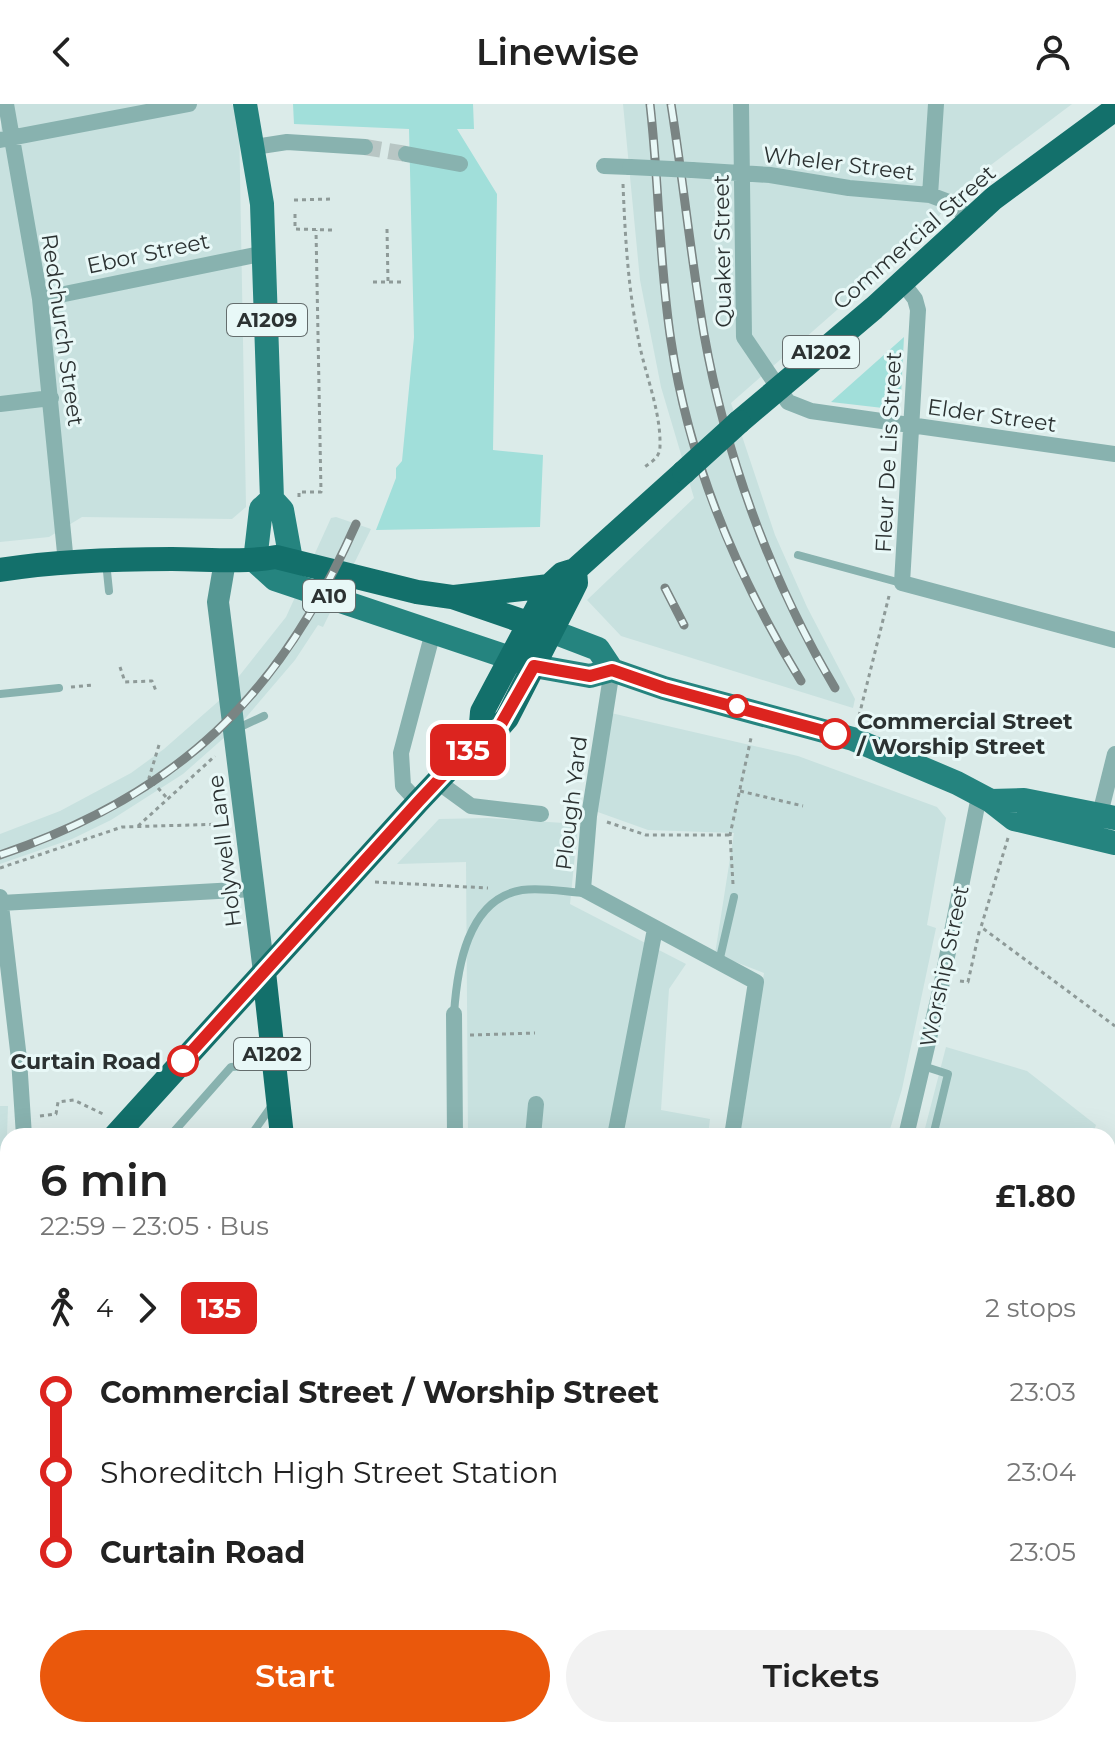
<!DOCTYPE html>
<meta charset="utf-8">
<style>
body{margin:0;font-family:Montserrat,sans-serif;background:#f2f2f2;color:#222;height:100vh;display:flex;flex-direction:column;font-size:30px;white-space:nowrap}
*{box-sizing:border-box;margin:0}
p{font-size:26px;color:#767676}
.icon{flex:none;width:44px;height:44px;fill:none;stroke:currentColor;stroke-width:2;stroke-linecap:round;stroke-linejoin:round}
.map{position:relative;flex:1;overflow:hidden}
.drawer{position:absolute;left:0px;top:1024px;width:1116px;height:610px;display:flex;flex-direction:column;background:#fff;border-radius:24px 24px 0 0;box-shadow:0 8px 32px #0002}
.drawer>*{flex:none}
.badge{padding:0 16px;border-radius:12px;font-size:28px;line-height:52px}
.map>.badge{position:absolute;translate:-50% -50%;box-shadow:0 0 0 4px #fff}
.legs{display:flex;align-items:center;gap:12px;height:88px;padding:0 40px;font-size:26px}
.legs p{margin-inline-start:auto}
.head{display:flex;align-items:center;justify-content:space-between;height:136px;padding:0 40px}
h1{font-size:44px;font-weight:600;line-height:60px}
.button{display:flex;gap:16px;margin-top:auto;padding:16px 40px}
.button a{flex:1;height:92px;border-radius:48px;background:#ea580c;color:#fff;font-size:32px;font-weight:600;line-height:92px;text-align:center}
.button a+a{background:#f2f2f2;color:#222}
ul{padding:0 40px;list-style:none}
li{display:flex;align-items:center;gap:28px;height:80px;font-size:30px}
li i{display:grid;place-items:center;width:12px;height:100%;margin:0 10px;background:currentColor}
li i::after{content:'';width:20px;height:20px;margin:-10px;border:6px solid;border-radius:50%;background:#fff}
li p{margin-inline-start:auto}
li:first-child i{background:linear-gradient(#0000 50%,currentColor 0)}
li:last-child i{background:linear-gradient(currentColor 50%,#0000 0)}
header{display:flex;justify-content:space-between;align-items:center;height:104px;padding:0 40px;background:#fff;font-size:36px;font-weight:600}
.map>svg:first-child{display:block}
.built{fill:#c8e1df}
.green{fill:#a1dfda}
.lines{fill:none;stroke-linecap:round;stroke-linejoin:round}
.street-tunnel{stroke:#b8c6c4;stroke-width:16;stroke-dasharray:16 8;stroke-linecap:butt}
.path{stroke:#8e9a98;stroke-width:3;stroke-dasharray:4 4;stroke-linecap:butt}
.lane{stroke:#88b2af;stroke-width:8}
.street{stroke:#88b2af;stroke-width:16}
.secondary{stroke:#559793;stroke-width:22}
.primary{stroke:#25847f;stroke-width:24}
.highway{stroke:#13706b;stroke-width:24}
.rail-casing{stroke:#7a8483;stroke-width:9}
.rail{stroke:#e8f8f7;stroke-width:6;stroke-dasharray:18;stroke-linecap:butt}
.street-bridge{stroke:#88b2af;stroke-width:16}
.highway-bridge{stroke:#13706b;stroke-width:24}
.line-1-casing{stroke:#fff;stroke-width:18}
.line-1{stroke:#dc241f;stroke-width:12}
.stop-1-dot{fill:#fff;stroke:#dc241f;stroke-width:4}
.labels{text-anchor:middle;stroke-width:6;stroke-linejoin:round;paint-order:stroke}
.shield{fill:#e8f8f7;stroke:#646d6d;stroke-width:2}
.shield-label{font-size:20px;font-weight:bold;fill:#2c3232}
.street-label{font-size:22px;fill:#2c3232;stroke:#e8f8f7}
.stop-label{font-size:22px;font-weight:bold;fill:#2c3232;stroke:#e8f8f7;text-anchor:start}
</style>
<header><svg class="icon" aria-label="back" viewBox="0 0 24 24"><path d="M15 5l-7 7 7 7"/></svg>Linewise<svg class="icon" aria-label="person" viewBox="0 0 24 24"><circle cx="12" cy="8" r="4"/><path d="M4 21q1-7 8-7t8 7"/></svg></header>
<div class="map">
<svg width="1115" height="1633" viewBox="0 0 1115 1633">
<rect width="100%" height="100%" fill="#dbebe9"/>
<!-- built -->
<path class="built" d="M4,0h228l7,16 7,387 -14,12 -150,-2 -33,20 -49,5v-408z
M623,0h449l-109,82 -36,45 -196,172 44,132 32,72 48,92 -2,9 -232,-72 -34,-36 107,-102 -33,-111 -21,-107z
M336,413l35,12 -48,98 -5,-2 -23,35 -52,61 -60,53 -72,46 -39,19 -72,25v-30l60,-23 71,-38 33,-24 57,-50 65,-82 45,-99z
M611,609l187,43 139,51 9,11 -19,107 9,3 -34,161 -14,47h-148l24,-163 -49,-19 19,-121 -86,-3 -53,-19z
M488,714l90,6 -8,80 116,60 -17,25 -8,121 49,9 -2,17h-240l-2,-274 -69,2 42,-45z
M946,943l81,24 69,54 -4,11h-169z
M0,1002h8l-2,58h-6z
M1108,1304l7,3v326h-82l1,-7h74z"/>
<!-- green -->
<path class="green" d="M293,0h180l1,25h-17l40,65 -4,256 50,5 -3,72 -164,3 20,-52v-10l6,-7 12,-124 -5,-208 -115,-5z
M904,233l-3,58 -16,-2 -2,15 -52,-6z
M100,1626h71l1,7h-72z"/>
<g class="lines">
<!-- street-tunnel -->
<path class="street-tunnel" d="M365,43l41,7"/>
<!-- path -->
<path class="path" d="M623,80c2,51 5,103 15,153 6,35 23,73 22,109 0,12 -9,16 -18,23
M294,96l37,-1
M295,110v15l37,1
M387,125l1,53
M373,178h29
M299,393v-5h22l-5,-262
M120,563l5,15 27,-1 4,10
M71,583l22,-2
M859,612l30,-120
M159,641l-10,33 17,19
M740,687l63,15
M607,718l39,13h84
M138,722l77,-70
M1008,734l-27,89 134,99
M0,764l122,-41 103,-3
M375,778l113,6
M733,780l-3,-49 21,-97
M960,877l8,1 12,-54
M470,931l65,-2
M40,1012l16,-2 2,-12 16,-2 29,14
M163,1626l1,7
M201,1628l13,-2
M726,1632l28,1"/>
<!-- lane -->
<path class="lane" d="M798,451l103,28
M106,458l3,29
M0,590l59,-6
M236,625l28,-13
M719,858l15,-65
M454,910c3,-45 13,-115 68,-124 20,-3 44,2 64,3
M923,962l25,8 -15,62
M254,1027l19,-27
M170,1032l61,-69 41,-3
M1108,1528l7,1
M0,1582h8
M268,1633l1,-7"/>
<!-- street -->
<path class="street" d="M6,0l34,195 26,264
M741,0l3,233 44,65 23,9 304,43
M0,36l189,-36
M254,43l33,-5 78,5
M406,50l54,10
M604,62l26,1
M692,66l78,5 79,13 81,7 24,9 15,17
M930,91l6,-91
M902,178l13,17 3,11 -16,273 213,57
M40,195l225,-46
M0,300l51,-6
M612,566l-23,146 -6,73 173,93 -24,154
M438,678l33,24 70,8
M418,698l-15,-16 -2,-33 32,-121
M1098,718l17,-68
M0,793l19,162 5,77
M1,799l253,-14
M454,910l1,122
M533,1032l3,-32
M615,1032l40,-207
M906,1032l35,-149 38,-191
M0,1218l8,6
M1108,1279l7,2
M0,1441h8
M0,1529h8
M185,1626l1,7
M341,1626l155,7
M707,1633l1,-7
M1018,1633v-7"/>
<!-- secondary -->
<path class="secondary" d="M225,457l-7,41 46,370
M836,1633v-7"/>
<!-- primary -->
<path class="primary" d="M245,0l17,100 10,295 10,11 9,50
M272,395l-11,10 -6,52 20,18 259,87 56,10 22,-6 52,18 189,51 104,44 34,18 23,18 101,24
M551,527l47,18 14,21
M991,697l33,-1 91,18"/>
<!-- highway -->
<path class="highway" d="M739,318l135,-114 120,-110 121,-89
M0,466c56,-9 115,-11 172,-11 35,0 70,4 104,-2l141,35 35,5 99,34
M454,493l95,-11
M480,632l2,-24 67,-126 13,-12 13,-4 109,-98
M264,868l18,164
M115,1032l303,-334 62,-66 20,-10 7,-8 64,-125 5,-10 -1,-13
M0,1095l8,15
M0,1163l8,-10"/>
<!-- rail casing -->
<g class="rail-casing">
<path id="rail" d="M650,0c9,79 9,159 21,237 18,123 66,235 130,340
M671,0c12,76 20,154 33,230 22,123 67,247 131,354
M665,484l19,37
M0,751c179,-61 280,-159 356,-331"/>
</g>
<!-- rail -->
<use href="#rail" class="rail"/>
<!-- street-bridge -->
<path class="street-bridge" d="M630,63l62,3"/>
<!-- highway-bridge -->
<path class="highway-bridge" d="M684,368l55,-50"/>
</g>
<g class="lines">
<!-- line-1 casing -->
<g class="line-1-casing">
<path id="line-1" d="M183,957l235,-259 62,-66 20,-10 34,-60 56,10 22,-6 52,18 171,46"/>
</g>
<!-- line-1 -->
<use href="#line-1" class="line-1"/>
</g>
<!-- markers -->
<g class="stop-1-dot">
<circle cx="737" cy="602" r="10"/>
<circle cx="835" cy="630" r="14"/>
<circle cx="183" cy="957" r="14"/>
</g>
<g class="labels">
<!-- shield labels -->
<g class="shield">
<rect x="227" y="200" width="80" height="32" rx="6"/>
<rect x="783" y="232" width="76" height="32" rx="6"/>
<rect x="303" y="476" width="52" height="32" rx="6"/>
<rect x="234" y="934" width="76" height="32" rx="6"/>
</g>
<g class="shield-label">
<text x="267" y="223">A1209</text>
<text x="821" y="255">A1202</text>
<text x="329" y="499">A10</text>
<text x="272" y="957">A1202</text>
</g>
<!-- street labels -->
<g class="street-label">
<text transform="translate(839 59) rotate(7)" y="8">Wheler Street</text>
<text transform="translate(914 133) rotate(-41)" y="8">Commercial Street</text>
<text transform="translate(722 147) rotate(-91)" y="8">Quaker Street</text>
<text transform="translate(148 149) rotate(-12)" y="8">Ebor Street</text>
<text transform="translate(63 226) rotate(82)" y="8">Redchurch Street</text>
<text transform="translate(992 311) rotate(8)" y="8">Elder Street</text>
<text transform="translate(888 348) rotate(-87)" y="8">Fleur De Lis Street</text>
<text transform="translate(571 699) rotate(-83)" y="8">Plough Yard</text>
<text transform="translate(224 747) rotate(-97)" y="8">Holywell Lane</text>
<text transform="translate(944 862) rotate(-78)" y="8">Worship Street</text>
</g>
<!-- stop labels -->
<g class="stop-label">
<text x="857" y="625">Commercial Street<tspan x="857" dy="25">/ Worship Street</tspan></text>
<text x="161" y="965" text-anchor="end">Curtain Road</text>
</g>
</g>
</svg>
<b class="badge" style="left:468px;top:646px;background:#dc241f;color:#fff">135</b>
<section class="drawer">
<div class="head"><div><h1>6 min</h1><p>22:59 – 23:05 · Bus</p></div><b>£1.80</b></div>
<div class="legs"><svg class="icon" aria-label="walk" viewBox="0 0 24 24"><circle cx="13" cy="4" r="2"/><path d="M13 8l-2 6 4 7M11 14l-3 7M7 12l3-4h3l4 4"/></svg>4<svg class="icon" aria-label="forward" viewBox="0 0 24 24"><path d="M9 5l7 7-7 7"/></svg><b class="badge" style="background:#dc241f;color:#fff">135</b><p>2 stops</p></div>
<ul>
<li><i style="color:#dc241f"></i><b>Commercial Street / Worship Street</b><p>23:03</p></li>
<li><i style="color:#dc241f"></i><span>Shoreditch High Street Station</span><p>23:04</p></li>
<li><i style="color:#dc241f"></i><b>Curtain Road</b><p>23:05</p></li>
</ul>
<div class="button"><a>Start</a><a>Tickets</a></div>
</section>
</div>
